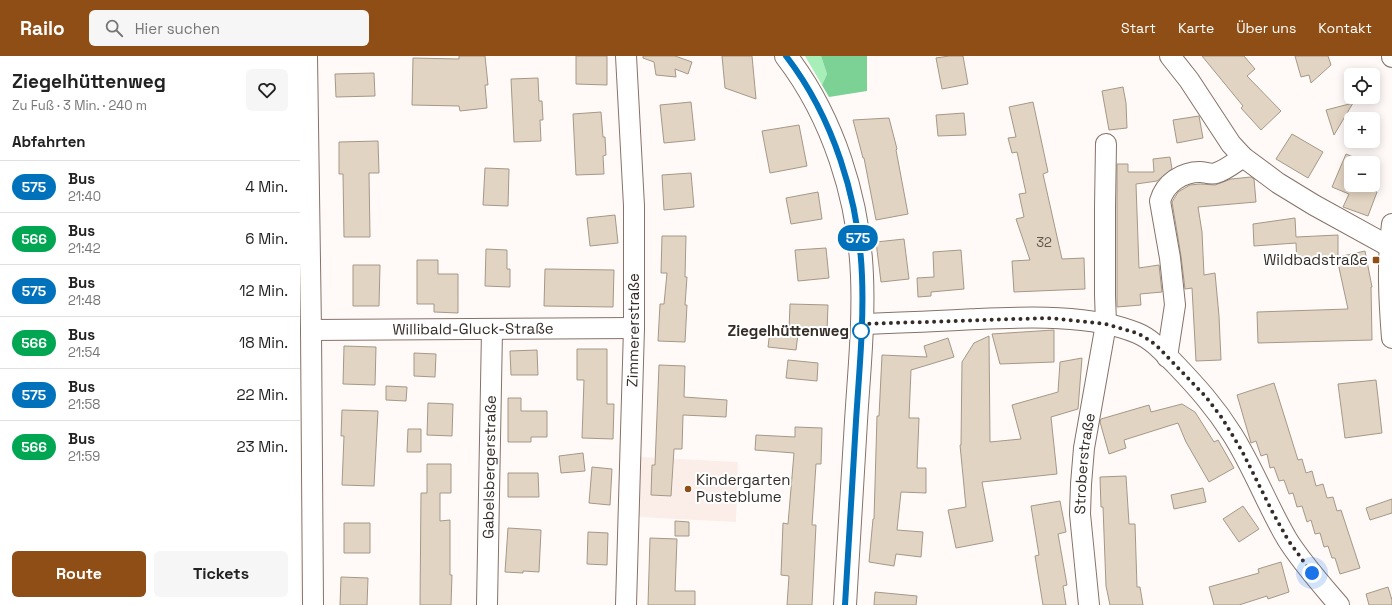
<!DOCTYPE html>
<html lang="de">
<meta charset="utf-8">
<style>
body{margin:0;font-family:"Space Grotesk",sans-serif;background:#f6f6f6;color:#222;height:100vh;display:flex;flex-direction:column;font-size:15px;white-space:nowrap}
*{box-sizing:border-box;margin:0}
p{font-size:13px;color:#767676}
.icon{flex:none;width:22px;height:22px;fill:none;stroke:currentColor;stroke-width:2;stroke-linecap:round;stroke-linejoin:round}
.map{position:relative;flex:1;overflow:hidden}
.sheet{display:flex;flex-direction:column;background:#fff;width:300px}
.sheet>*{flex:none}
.badge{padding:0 8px;border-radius:13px;font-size:14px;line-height:26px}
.controls{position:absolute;left:1044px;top:12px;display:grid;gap:8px}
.controls a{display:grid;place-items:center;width:36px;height:36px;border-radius:6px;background:#fff;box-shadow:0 2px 10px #0003;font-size:20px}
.you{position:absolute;width:20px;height:20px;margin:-10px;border:3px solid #fff;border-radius:50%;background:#1a73e8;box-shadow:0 0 0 6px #1a73e833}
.map>.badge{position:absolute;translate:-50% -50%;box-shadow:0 0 0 2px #fff}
h2{padding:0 12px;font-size:15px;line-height:36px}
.round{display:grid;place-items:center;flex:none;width:42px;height:42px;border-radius:6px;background:#f6f6f6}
.headline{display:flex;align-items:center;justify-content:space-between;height:68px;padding:0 12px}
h1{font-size:19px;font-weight:700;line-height:30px}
.button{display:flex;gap:8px;margin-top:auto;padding:8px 12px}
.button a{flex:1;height:46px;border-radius:6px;background:#8e4e15;color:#fff;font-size:16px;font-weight:700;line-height:46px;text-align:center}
.button a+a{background:#f6f6f6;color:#222}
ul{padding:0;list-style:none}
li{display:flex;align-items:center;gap:12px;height:52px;padding:0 12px;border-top:1px solid #e0e0e0}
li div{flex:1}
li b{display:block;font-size:15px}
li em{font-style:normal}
li .badge{min-width:44px;font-weight:700;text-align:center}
header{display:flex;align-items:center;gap:24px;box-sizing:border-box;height:56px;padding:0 20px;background:#8e4e15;color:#fff}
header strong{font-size:19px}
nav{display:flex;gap:22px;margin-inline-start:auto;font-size:14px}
.search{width:280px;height:36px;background:#f6f6f6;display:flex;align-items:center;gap:10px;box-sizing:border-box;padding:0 14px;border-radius:6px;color:#767676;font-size:15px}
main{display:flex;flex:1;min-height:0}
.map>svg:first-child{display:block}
.built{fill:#fbeee8}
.green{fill:#a7eeb9}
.forest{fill:#7cd295}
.building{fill:#e2d4c2;stroke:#a59887}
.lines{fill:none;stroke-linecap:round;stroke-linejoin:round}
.minor-casing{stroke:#867268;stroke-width:22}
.major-casing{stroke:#867268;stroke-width:24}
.minor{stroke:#fff;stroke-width:20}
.major{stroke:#fff;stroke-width:22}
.line-casing{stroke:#fff;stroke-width:9}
.line{stroke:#0072bc;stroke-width:6}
.walk{stroke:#352c28;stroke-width:4;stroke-dasharray:0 7.2}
.poi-dot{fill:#8e4e15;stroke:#fff;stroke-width:1.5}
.stop-dot{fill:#fff;stroke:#0072bc;stroke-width:2}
.labels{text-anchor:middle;stroke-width:4;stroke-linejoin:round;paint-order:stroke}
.number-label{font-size:13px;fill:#60564e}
.poi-label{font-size:15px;fill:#352c28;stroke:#fff;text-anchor:end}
.street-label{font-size:15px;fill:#352c28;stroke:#fff}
.stop-label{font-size:15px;font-weight:bold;fill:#352c28;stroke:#fff;text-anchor:end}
</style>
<header>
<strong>Railo</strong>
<div class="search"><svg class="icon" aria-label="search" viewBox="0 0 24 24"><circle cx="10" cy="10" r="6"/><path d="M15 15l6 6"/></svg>Hier suchen</div>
<nav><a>Start</a><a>Karte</a><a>Über uns</a><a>Kontakt</a></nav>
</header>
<main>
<section class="sheet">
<div class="headline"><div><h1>Ziegelhüttenweg</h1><p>Zu Fuß · 3 Min. · 240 m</p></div><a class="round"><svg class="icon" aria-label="heart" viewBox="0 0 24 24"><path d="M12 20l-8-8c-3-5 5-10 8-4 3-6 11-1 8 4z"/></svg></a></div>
<h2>Abfahrten</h2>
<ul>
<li><span class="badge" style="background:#0072bc;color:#fff">575</span><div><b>Bus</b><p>21:40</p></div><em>4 Min.</em></li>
<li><span class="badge" style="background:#00a651;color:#fff">566</span><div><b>Bus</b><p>21:42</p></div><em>6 Min.</em></li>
<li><span class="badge" style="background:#0072bc;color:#fff">575</span><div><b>Bus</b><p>21:48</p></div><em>12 Min.</em></li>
<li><span class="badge" style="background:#00a651;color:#fff">566</span><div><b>Bus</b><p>21:54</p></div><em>18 Min.</em></li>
<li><span class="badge" style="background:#0072bc;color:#fff">575</span><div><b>Bus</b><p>21:58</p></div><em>22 Min.</em></li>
<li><span class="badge" style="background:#00a651;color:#fff">566</span><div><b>Bus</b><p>21:59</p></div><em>23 Min.</em></li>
</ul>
<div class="button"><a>Route</a><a>Tickets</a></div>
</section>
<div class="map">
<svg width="1092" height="549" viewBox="0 0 1092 549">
<rect width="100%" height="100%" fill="#fffaf8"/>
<!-- built -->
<path class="built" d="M341,401l97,5 -2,60 -98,-5z"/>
<!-- green -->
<path class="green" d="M505,0h16l6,18 -5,11z"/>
<!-- forest -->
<path class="forest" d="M521,0h46v35l-38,6 -7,-12 5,-11z"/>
<!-- building -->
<path class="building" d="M159,0h26l3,29h-3l2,23 -27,3 -1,-5 -47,-1 1,-47 46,1z
M276,0h31v29l-31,-1z
M343,0h32l17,6 -4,12 -13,-5 1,8 -20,-2 -2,-13 -11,-4z
M422,0h30l4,43 -31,-11z
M649,0h14l5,28 -26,5 -6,-31z
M902,0h42l11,13 -8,7 34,35 -20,19 -20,-22 2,-2z
M995,0h33l3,9 -20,18 -2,-8 -8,2z
M74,17l1,23 -39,1 -1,-23z
M238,22l1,23h3l1,19h-3l1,21 -27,1 -3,-63z
M823,31l3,16 1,25 -18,2 -7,-39z
M391,46l4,38 -31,3 -4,-38z
M733,46l15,70 -5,2 19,85 22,-1 1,31 -71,3 -2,-31 18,-1 -14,-41 8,-2 -5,-23 7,-1 -9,-41 -5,1 -4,-15 8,-1 -7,-30z
M1053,47l-19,32 -8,-25z
M301,56l2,25h2l1,18 -3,1 1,18 -28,1 -3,-61z
M664,57l2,22 -28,1 -2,-21z
M899,60l4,22 -26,5 -4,-23z
M589,62l8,31 -1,1 12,64 -32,6 -12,-62h-1l-10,-38z
M499,69l8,41 -37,7 -8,-42z
M992,78l31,18 -15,26 -32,-19z
M78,85l1,32h-10l1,64h-26l-1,-63h-4v-32z
M1046,98l21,9h-16v22h17l-1,2 10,5 -9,24 -25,-9 6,-13 -17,-7z
M870,101l2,12 -15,12 -21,3 3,84 20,-3 3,27 -22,2 1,11 -24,2v-143h11v8h26l-1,-13z
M185,112l24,1 -1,37 -25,-1z
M391,117l3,34 -30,3 -2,-35z
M951,121l3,2 2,23 -58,5 4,25 2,43 11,-2 4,43 2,44 -25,1 -4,-73 -7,1 -4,-33 -9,-54 6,-10 12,-7 10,-1 15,1 16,-6z
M518,136l4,27 -31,5 -5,-26z
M315,159l3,28 -28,3 -3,-28z
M995,162l1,19 42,-2v22l27,-6 7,36h-1l1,53 -114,3 -1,-31 91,-3 -10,-46 -41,2 -1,-22 -42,3 -1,-22z
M362,180h24l-1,41h2l-2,28h2l-2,37 -27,-1 2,-37h4l3,-31h-6z
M604,183l5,40 -28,3 -5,-40z
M526,192l3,30 -31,3 -3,-31z
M186,193l21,1v19h3v18l-25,-1z
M661,194l3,39 -33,3v4l-13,1 -1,-19 17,-1 -1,-25z
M117,204h21v14h20v39l-24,-1v-8h-17z
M53,209h27l-1,41h-26z
M245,213l69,1 -1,37 -69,-1z
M490,248l38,1 -1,26 -38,-1z
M754,274v32l-54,2 -8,-30z
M470,275l28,3 -2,16 -28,-3z
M689,280l1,106 31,-3 -9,-34 46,-13 2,-30 22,-4 -4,51 -27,8 6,57 -75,8 11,59 -37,7 -8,-38 18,-3 -6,-62h1l1,-83 12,-19z
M648,282l6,19 -43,13 -2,48h10l-2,50h9v25l-25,-1 -4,38 26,2 -2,25 -25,-3 -2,12 -25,-4 4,-43h1l3,-103h2l3,-61 45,2 -3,-11z
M44,290l32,1 -1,38 -32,-1z
M277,293h30v55h7l-1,35 -31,-1 2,-58h-7z
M237,294l1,25h-27l-1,-24z
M114,297l22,1 -1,23 -21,-1z
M488,304l30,3 -1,18 -31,-3z
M359,309l26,1 -1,31 43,3 -1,17 -43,-2 -1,34h-8l-3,47 -20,-1 1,-30h3z
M1076,324l6,53 -37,5 -7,-54z
M974,327l24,77 4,-1 4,14 6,-2 4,15 7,-2 4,14 6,-1 4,14 4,-1 19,58 -20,6 -5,-16h-3l-4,-12 -4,1 -4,-14 -5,1 -4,-14 -4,2 -5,-16 -5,1 -4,-14 -4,1 -5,-14 -5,1 -5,-14 -4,1 -3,-14 -6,2 -5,-15 -5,2 -14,-48z
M86,330l21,1 -1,14 -20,-1z
M208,342h13v13h26v26h-16v5h-23z
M128,347l25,1 -1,32 -25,-1z
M882,348l13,8 19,30 4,-2 16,28 -25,14 -23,-40 -8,-19 -54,17 2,8 -17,6 -9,-32 1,-3 48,-14 2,7z
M42,354l36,1 -4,75 -32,-1 2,-49h-3z
M495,371l27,1 -1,36h-5l-4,61h4l-4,80h-25l2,-29 -8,-1 2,-52 5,1 6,-71 -39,-3 1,-15 39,2z
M108,373h13v23h-14z
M283,397l2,18 -24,2 -2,-17z
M127,408h24v29h-11v28l10,-1v55h2l-1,30h-31l1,-112h6z
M292,411l20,2 -2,36 -21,-2z
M208,417h30l1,24h-31z
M826,420l3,48h6l2,63h3l3,18h-33l-4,-19 -3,-79h-2l-1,-30z
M903,432l3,14 -32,7 -3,-14z
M1092,443v14l-22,7 -4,-12z
M760,445l6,31 -8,2 9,51 -4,1 3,19h-23l-8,-49 4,-1 -8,-49z
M943,450l16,23 -20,13 -16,-23z
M375,465l14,1v14h-14z
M44,467h26v30h-26z
M208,472l33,2 -2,42 -16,-1v2l-18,-1z
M288,476l20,1 -1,32 -20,-1z
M350,482l27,1 -2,52h20v14h-47z
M981,506l8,30 -21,7 -1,-3 -28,9h-25l-5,-18 50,-14 -1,-4z
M41,521l27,1 -1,27h-27z
M1088,531l4,13v5h-23l-3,-11z
M575,536l42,4 -1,9h-42z"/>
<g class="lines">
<!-- minor casing -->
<g class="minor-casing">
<g id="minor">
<path d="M7,0l4,274 2,275"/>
<path d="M870,0l19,24 42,64 12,13 35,26 36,22 78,43"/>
<path d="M1092,0v1"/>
<path d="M1092,168c-5,38 -3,76 0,114"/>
<path d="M562,268c38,-1 76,-3 115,-5 48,-2 115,-5 160,14 15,6 27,20 38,31 22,23 40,43 57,70 21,33 35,71 55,105 15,24 34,45 52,66"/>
<path id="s1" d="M11,274l323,-2"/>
<path d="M867,301l8,-52 -5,-47 -10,-57c5,-18 22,-29 40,-29 5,0 11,3 16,1 10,-3 18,-10 27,-16"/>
<path id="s2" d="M187,549l5,-275"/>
<path id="s3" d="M326,549l8,-277v-122l-8,-150"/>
<path id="s4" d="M789,549l-9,-91 1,-30 3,-36 22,-124 -1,-29v-88l1,-63"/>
</g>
</g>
<!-- major casing -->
<g class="major-casing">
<path id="major" d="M486,0c47,61 73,143 76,220 2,48 -3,97 -6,145 -4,61 -7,123 -11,184"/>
</g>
<!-- minor -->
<use href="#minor" class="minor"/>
<!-- major -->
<use href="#major" class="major"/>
</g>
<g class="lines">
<!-- line casing -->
<g class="line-casing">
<path id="line" d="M486,0c47,61 73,143 76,220 2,48 -3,97 -6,145 -4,61 -7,123 -11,184"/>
</g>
<!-- line -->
<use href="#line" class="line"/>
<!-- walk -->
<path class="walk" d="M561,275l1,-7 186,-6 58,6 31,9 9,5 10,7 50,52 16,21 20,33 31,62 15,27 24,33"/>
</g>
<!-- markers -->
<g class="poi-dot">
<rect x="1072" y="200" width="8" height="8" rx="2"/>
<circle cx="388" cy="433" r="4"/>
</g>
<circle class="stop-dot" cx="561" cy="275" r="8"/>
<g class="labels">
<!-- number labels -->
<g class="number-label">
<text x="744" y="191">32</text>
</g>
<!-- poi labels -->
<g class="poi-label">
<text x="1068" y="209">Wildbadstraße</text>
<text x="396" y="429" text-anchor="start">Kindergarten<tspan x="396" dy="17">Pusteblume</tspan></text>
</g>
<!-- street labels -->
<g class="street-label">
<text dy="5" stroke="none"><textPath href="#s1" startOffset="162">Willibald-Gluck-Straße</textPath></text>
<text dy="5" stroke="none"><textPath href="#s3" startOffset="275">Zimmererstraße</textPath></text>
<text dy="5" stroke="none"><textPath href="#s4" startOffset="142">Stroberstraße</textPath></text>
<text dy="5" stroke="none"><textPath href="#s2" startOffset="138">Gabelsbergerstraße</textPath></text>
</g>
<!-- stop labels -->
<g class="stop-label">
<text x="549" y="280">Ziegelhüttenweg</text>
</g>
</g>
</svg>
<div class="controls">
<a><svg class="icon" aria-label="locate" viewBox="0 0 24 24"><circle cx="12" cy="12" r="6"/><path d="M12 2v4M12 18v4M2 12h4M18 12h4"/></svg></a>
<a>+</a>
<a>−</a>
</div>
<div class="you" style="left:1012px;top:517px"></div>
<b class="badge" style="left:558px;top:182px;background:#0072bc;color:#fff">575</b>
</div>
</main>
